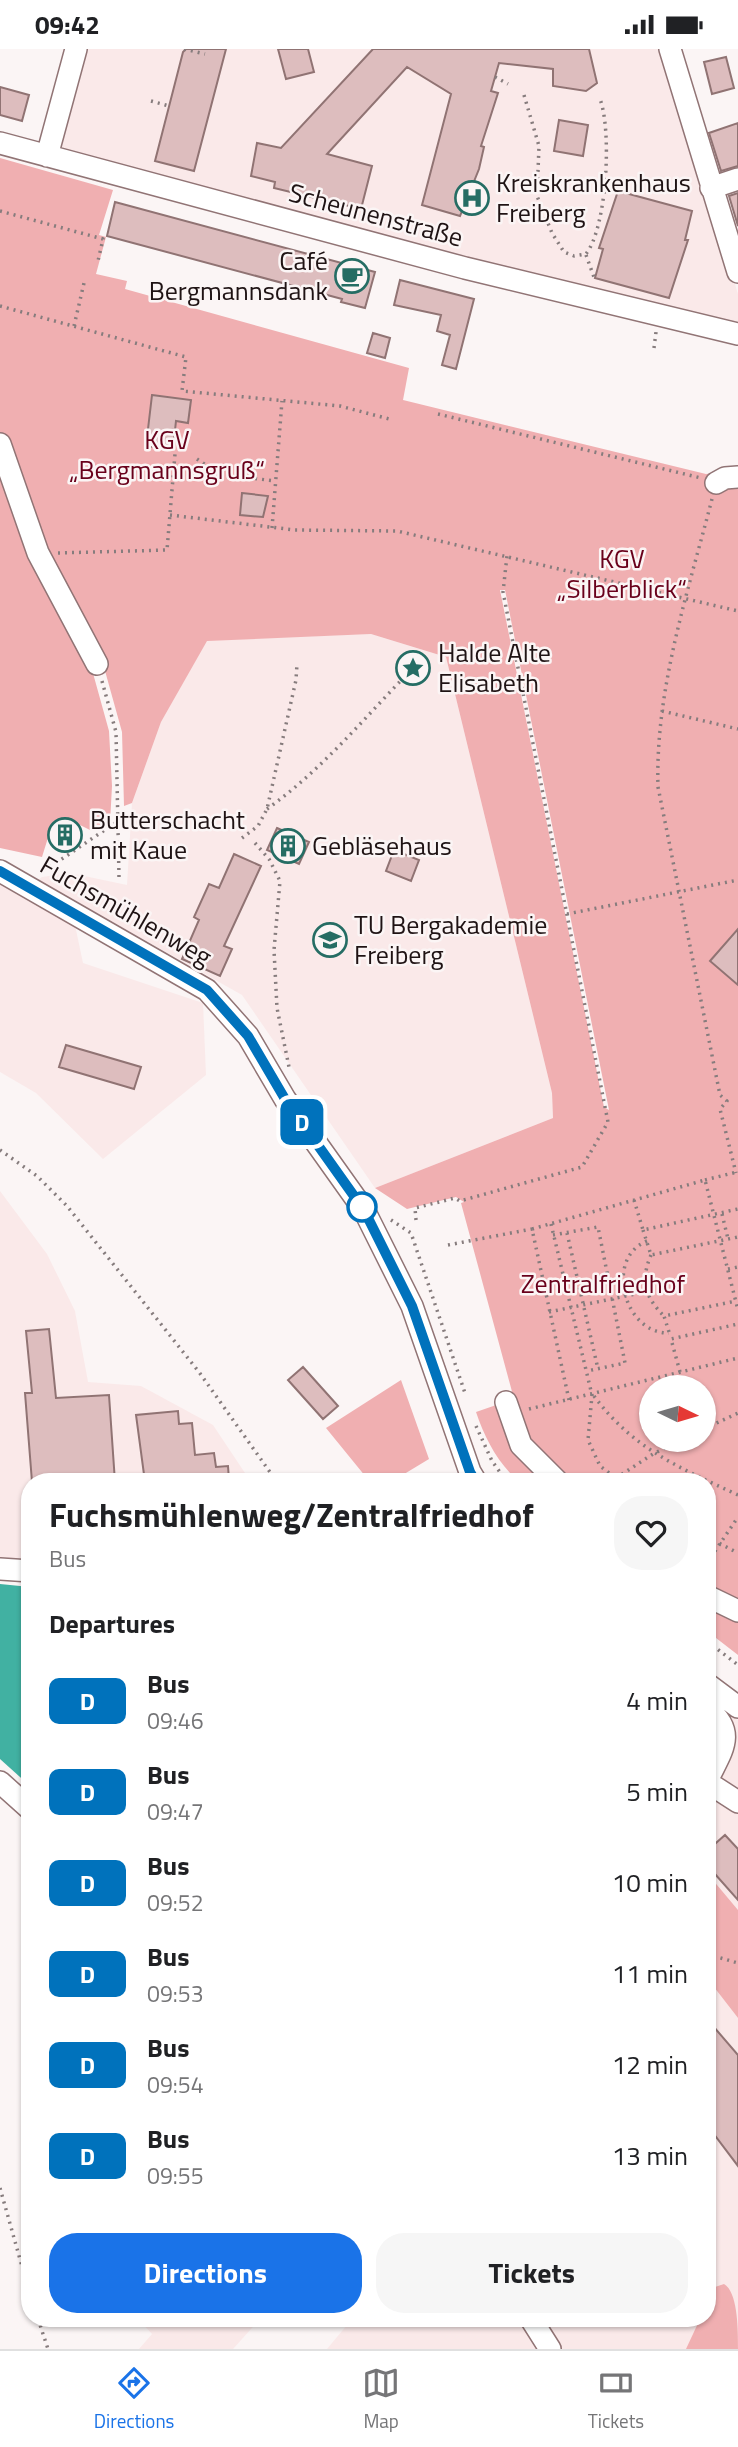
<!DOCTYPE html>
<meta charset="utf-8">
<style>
body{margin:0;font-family:"Titillium Web",sans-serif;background:#f6f6f6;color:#202124;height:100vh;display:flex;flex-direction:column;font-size:26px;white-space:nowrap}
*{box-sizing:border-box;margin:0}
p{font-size:23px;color:#757577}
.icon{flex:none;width:38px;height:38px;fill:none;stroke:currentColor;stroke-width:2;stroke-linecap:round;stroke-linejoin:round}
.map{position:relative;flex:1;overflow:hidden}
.details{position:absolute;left:21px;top:1424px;width:695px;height:854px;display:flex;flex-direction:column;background:#fff;border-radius:28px;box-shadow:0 2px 5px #0004}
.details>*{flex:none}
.badge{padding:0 14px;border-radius:10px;font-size:24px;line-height:46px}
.needle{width:46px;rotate:95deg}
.tools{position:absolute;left:639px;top:1326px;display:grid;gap:14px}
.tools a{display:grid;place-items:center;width:77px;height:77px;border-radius:50%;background:#fff;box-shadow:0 2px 5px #0004;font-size:35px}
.map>.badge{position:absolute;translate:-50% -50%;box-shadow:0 0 0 4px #fff}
h2{padding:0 28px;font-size:26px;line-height:63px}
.round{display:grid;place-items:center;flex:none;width:74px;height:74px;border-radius:28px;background:#f6f6f6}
.overview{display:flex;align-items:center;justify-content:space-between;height:119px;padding:0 28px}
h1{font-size:33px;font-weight:700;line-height:52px}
.button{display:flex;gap:14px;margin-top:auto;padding:14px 28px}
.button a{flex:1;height:80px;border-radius:28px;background:#1a73e8;color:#fff;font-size:28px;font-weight:700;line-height:80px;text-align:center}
.button a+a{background:#f6f6f6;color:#202124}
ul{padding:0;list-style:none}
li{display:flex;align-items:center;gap:21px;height:91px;padding:0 28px}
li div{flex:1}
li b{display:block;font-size:26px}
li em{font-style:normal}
li .badge{min-width:77px;font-weight:700;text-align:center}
.status{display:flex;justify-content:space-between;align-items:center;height:49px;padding:0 35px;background:#fff;direction:ltr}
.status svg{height:19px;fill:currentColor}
.dock{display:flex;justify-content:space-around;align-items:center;height:98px;border-top:2px solid #e0e0e0;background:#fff;font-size:19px;color:#757577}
.dock a{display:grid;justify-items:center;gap:4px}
.dock .current{color:#1a73e8}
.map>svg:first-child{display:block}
.built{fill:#fae9e9}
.green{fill:#f0afb1;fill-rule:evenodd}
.water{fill:#41b1a2}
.building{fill:#ddbdbe;stroke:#907373;stroke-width:2}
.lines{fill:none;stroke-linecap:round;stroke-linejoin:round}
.minor-casing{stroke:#917475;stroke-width:24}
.path{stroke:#867c7d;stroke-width:3.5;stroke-dasharray:2 5;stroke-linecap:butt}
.minor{stroke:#fff;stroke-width:21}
.line-casing{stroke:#fff;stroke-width:16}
.line{stroke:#0072bc;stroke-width:10}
.stop-dot{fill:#fff;stroke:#0072bc;stroke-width:3.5}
.labels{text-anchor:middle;stroke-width:5;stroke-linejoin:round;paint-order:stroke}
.poi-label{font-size:26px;fill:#1f1314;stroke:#fbf5f5;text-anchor:start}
.street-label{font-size:26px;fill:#1f1314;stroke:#fbf5f5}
.park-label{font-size:26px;fill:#69001b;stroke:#fbf5f5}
</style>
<div class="status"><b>09:42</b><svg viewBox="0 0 49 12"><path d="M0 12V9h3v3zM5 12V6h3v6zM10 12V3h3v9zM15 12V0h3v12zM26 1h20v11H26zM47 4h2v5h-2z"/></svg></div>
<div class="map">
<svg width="738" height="2300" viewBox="0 0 738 2300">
<rect width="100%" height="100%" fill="#fbf5f5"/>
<!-- built -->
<path class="built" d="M88,0h578l16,65 56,180v30l-138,-32 -541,-140z
M371,585l75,23 106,436 1,25 -178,70 -133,-193 -204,-115 4,-3 28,-4 57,12 5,-82 29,-81 46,-82z
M0,834l75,42 8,38 120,40 3,72 -103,84 -67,-66 -36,-21z
M0,1142l47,63 28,57 13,71 53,4 72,39 38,57h-221v89l-30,-2z
M707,1650l31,21v190l-31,-37z
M707,1929l31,40v331h-411l25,-30h355z
M138,2270h122l-27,30h-94l13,-15z"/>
<!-- green -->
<path class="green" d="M0,109l113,32 -14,45 7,2 -10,37 31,7 -2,8 284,79 -6,32 303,74 32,-4v1185l-31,-24v-149h-188c-21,-19 -34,-43 -43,-70l38,-13 -53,-196 3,-1 -8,-5 -49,12 -32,-21 178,-70 -1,-25 -106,-436 -75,-23 -164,7 -46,81 -29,81 -8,3 -2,-74 -20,-72 -31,-54 -71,-168zM500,541h5l104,520 -5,-3zM651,1339h53v52h-53z
M0,408l91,209 18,65 3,55 -2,37 -18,8 -20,-10 -21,7 -9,29 -42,-9z
M401,1331l28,79 -38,23h-21l-44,-54z
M707,1824l31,37v108l-31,-40z
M724,2235c14,8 14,46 14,65h-52l14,-30h7v-14l8,-18z"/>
<!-- water -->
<path class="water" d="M0,1535l30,3v199l-30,-27z"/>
<!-- building -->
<path class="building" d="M186,0h40l-32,122 -39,-10 28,-109z
M278,0h30l6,23 -28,7z
M373,0h216l8,34 -11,8 -33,-5v-17l-54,-6 -8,28 7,2 -17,53 3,1 -5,22 -19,47 -38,-11 29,-111 -44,-27 -80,87 45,12 -11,43 -87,-21 1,-6 -24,-6 6,-33 24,5z
M726,8l8,31 -22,6 -8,-32z
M0,38l29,8 -7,26 -22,-6z
M559,71l29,5 -5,31 -29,-5z
M738,74v43l-17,5 -12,-38z
M618,142l74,20 -7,29h3l-19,58 -74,-20 8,-29 -4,-1z
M738,144v33l-9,-30z
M115,153l260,70 -10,36 -24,-6 1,-3 -235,-63z
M400,231l74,19 -18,70 -14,-4 8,-30 -13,-4 4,-16 -47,-10z
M373,284l17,5 -5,20 -18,-5z
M152,346l39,5 -3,23 -12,-2 -3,28 -27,-3z
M242,444l26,3 -5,21 -23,-2z
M277,779l32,14 -10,22 -32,-14z
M394,801l25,10 -8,21 -25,-10z
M234,805l27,12 -37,80 8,3 -12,27 -38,-17 17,-39 -5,-3 15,-33 10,4z
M738,880v56l-28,-24z
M66,996l75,22 -7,22 -75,-22z
M49,1280l7,69 53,-3 6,87h-83l-7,-89h7l-6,-62z
M303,1318l35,39 -15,13 -35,-39z
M178,1362l1,13 13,-1 3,32 19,-2 2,14 12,-1 1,14 -84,2 -9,-67z
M725,1786l13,14v51l-31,-35v-14z
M707,1970l31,36v111l-31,-41z"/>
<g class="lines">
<!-- minor casing -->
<g class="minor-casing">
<path id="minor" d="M670,0l68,223
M0,94l465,125 273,66
M47,107l29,-107
M711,139l27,-9
M0,395l38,109 59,111
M716,434l9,-5 13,-1
M0,822l207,119 41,46 37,63 79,111 48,96 58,166 6,10
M506,1353l15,43 37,37
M0,1520l30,2
M707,1547l31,15
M707,1635l31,23
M707,1659c31,25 14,43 0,73
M0,1733l30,27
M707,1733l31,20
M531,2270l19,30"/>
</g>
<!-- path -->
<path class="path" d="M184,0l21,5
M495,28l13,7
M524,46l15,51 -2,50 15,37 12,19 10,4 12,-2c21,-27 26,-123 14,-155
M151,52l18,5
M0,162l103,28 -5,22
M586,206l9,25
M0,257l186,51 -4,34 158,15 53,14
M74,277l10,-43
M654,299l2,-16
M438,365l263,64
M197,410l22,15 56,7
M712,450c-24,93 -57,191 -54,288l62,308 7,6 -7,8 16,64
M170,466l125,15 102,1 341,80
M272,479l10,-127
M58,504l109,-3 8,-96
M102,632l14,51 3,145
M662,662l76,18
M267,760c55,-39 99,-93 146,-141
M242,789l16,-12 9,-17 29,-129 1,-16
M255,794l14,16 11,22 -6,69 3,58 12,59
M50,818l68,-46
M567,865l171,-34
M0,1101l37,26 30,30 132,166 78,110
M705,1131l32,-8
M634,1151l9,30 95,-21
M722,1165l6,25
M391,1171l20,13 55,163
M416,1171l-1,-12 40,-10 5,3 122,-34 26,-45 -105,-530 4,-36
M551,1175l41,171 -4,45 12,26 21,16
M643,1181l8,25 87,-18
M567,1184l31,136
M553,1186l45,-8 27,136 -38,8
M647,1192c-43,17 -23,93 22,92
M448,1196l84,-16
M651,1206c-11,26 -6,42 13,61
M728,1220l10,-2
M549,1263l96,-20
M669,1283l-5,-16 72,-15
M680,1323l-9,-33 67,-15
M594,1347c39,53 86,72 144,99
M569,1351l-37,-171 173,-49 33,130
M529,1360l209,-51
M476,1377l16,35 15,21
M704,1380l34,-16
M610,1433l43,-28 28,-14
M707,1488l31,16
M707,1514l31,-46
M707,1592l31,24
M707,1905l31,9
M0,2139l30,107
M38,2270l10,30"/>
<!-- minor -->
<use href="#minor" class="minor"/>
</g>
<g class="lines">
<!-- line casing -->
<g class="line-casing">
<path id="line" d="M0,822l207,119 41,46 37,63 79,111 48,96 58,166 6,10"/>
</g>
<!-- line -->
<use href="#line" class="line"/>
</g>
<!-- icons -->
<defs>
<g id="hospital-ring" transform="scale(1.75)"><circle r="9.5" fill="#fbf5f5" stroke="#256d64" stroke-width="1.5"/><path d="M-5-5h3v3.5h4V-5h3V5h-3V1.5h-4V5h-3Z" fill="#256d64"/></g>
<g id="cafe-ring" transform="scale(1.75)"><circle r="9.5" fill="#fbf5f5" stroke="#256d64" stroke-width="1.5"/><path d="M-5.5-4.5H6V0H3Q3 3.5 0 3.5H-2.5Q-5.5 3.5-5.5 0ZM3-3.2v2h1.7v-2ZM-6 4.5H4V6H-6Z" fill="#256d64"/></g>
<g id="sight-ring" transform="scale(1.75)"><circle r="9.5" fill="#fbf5f5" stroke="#256d64" stroke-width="1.5"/><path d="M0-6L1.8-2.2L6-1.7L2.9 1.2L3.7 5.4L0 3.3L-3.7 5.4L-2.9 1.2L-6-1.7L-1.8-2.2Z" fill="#256d64"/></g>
<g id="building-ring" transform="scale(1.75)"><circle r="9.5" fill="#fbf5f5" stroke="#256d64" stroke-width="1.5"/><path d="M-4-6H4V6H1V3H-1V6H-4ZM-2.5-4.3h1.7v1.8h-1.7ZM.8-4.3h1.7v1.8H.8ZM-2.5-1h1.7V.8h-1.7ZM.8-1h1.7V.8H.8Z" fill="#256d64"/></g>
<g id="university-ring" transform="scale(1.75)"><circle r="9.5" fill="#fbf5f5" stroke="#256d64" stroke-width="1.5"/><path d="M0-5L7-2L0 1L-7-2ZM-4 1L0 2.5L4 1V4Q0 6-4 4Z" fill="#256d64"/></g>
</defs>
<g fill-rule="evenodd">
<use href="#hospital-ring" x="472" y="149"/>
<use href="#cafe-ring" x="352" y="227"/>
<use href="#sight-ring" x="413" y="619"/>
<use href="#building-ring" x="65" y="786"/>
<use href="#building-ring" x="288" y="797"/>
<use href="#university-ring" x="330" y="891"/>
</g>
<!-- markers -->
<circle class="stop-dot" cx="362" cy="1158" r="14"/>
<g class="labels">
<!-- poi labels -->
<g class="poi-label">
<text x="496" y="143">Kreiskrankenhaus<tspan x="496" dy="30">Freiberg</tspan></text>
<text x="328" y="221" text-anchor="end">Café<tspan x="328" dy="30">Bergmannsdank</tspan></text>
<text x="438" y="613">Halde Alte<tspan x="438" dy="30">Elisabeth</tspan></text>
<text x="90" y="780">Butterschacht<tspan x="90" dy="30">mit Kaue</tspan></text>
<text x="312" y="806">Gebläsehaus</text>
<text x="354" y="885">TU Bergakademie<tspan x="354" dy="30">Freiberg</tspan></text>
</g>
<!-- street labels -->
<g class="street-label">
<text transform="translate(376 166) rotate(15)" y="9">Scheunenstraße</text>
<text transform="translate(126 862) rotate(30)" y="9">Fuchsmühlenweg</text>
</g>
<!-- park labels -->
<g class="park-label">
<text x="167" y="400">KGV<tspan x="167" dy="30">„Bergmannsgruß“</tspan></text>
<text x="622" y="519">KGV<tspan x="622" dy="30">„Silberblick“</tspan></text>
<text x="603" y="1244">Zentralfriedhof</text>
</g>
</g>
</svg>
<div class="tools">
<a><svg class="needle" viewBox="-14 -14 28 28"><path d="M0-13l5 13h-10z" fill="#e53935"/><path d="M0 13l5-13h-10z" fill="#757577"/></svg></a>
</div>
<b class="badge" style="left:302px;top:1073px;background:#0072bc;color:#fff">D</b>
<section class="details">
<div class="overview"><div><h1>Fuchsmühlenweg/Zentralfriedhof</h1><p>Bus</p></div><a class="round"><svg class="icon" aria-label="heart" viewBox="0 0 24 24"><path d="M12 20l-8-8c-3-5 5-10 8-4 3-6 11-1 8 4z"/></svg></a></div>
<h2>Departures</h2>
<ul>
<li><span class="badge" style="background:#0072bc;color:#fff">D</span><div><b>Bus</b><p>09:46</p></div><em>4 min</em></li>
<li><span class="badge" style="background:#0072bc;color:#fff">D</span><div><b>Bus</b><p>09:47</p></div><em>5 min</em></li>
<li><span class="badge" style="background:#0072bc;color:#fff">D</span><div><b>Bus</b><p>09:52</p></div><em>10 min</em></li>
<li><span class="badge" style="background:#0072bc;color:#fff">D</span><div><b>Bus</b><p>09:53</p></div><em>11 min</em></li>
<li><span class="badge" style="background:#0072bc;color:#fff">D</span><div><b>Bus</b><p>09:54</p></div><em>12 min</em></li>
<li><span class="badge" style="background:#0072bc;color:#fff">D</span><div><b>Bus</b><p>09:55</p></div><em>13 min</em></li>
</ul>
<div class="button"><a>Directions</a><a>Tickets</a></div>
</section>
</div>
<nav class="dock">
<a class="current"><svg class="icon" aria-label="directions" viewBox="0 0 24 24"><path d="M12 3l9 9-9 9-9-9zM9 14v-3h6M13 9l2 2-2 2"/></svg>Directions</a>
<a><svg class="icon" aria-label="map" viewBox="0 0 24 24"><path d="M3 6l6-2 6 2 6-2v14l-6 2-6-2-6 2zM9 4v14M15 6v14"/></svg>Map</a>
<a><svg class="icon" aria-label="tickets" viewBox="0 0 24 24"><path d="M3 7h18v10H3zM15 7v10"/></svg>Tickets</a>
</nav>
